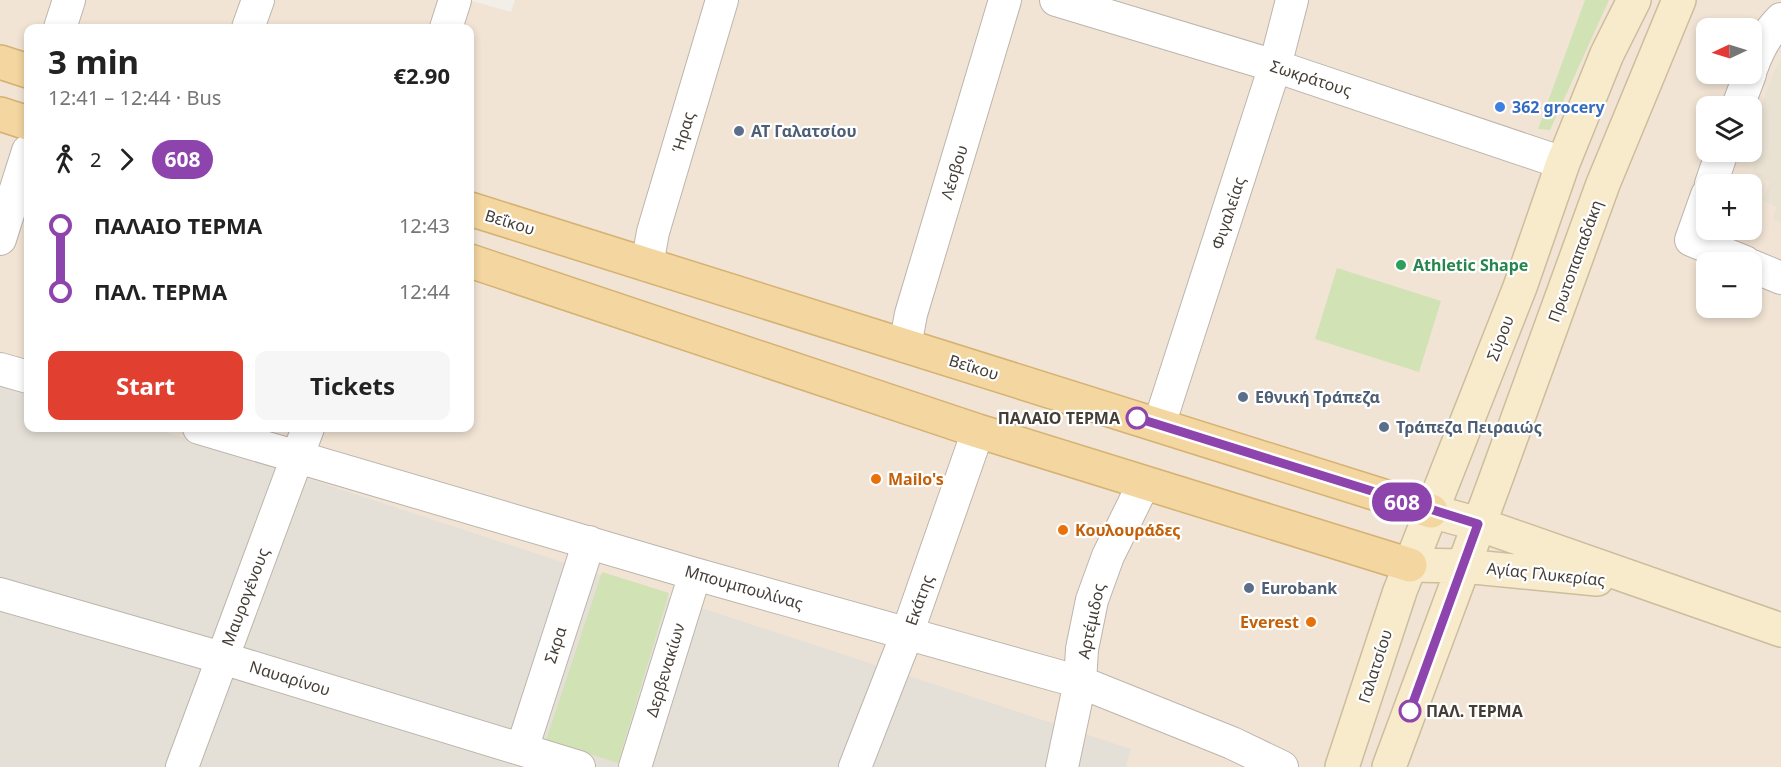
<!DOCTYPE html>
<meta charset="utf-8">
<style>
body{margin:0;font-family:"Noto Sans",sans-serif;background:#f6f6f6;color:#222;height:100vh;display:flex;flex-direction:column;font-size:22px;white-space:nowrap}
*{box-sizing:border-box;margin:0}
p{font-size:20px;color:#767676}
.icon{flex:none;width:33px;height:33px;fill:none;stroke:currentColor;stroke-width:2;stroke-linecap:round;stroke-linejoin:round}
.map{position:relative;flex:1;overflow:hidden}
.panel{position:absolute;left:24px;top:24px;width:450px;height:408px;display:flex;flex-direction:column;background:#fff;border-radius:12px;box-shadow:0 3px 9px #0003}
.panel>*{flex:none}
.badge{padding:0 12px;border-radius:20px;font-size:21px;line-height:39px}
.needle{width:39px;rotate:266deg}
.controls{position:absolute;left:1696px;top:18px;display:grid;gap:12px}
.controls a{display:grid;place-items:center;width:66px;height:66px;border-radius:12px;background:#fff;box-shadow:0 3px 9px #0003;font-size:30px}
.map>.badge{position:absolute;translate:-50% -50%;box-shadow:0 0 0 3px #fff}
.legs{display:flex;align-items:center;gap:9px;height:66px;padding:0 24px;font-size:20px}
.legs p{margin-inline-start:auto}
.overview{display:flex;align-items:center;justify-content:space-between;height:102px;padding:0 24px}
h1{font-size:33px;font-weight:700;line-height:45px}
.action{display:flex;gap:12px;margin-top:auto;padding:12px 24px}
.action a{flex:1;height:69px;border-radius:12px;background:#e13f2f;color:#fff;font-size:24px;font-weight:700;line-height:69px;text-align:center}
.action a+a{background:#f6f6f6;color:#222}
ul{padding:0 24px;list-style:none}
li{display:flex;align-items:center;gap:21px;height:66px;font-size:22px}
li i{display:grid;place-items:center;width:9px;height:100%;margin:0 8px;background:currentColor}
li i::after{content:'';width:15px;height:15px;margin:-8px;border:4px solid;border-radius:50%;background:#fff}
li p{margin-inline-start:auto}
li:first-child i{background:linear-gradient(#0000 50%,currentColor 0)}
li:last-child i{background:linear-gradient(currentColor 50%,#0000 0)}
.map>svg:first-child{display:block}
.residential{fill:#e5e0d7}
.commercial{fill:#f1e4d5;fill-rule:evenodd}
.education{fill:#e9e2d3}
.green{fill:#d1e2b5}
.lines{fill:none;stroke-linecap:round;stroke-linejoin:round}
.street-casing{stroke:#bcb5ac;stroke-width:34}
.secondary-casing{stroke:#ccbd9c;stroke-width:36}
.primary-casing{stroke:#d6b172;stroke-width:36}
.street{stroke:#fff;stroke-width:32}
.secondary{stroke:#f8ebcc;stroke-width:33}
.primary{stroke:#f3d6a0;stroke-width:33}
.line-1-casing{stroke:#fff;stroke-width:14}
.line-1{stroke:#8e44ad;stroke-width:9}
.shop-dot{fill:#3f7fe0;stroke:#fff;stroke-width:2}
.service-dot{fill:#5c6f8a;stroke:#fff;stroke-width:2}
.leisure-dot{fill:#2e9e5b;stroke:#fff;stroke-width:2}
.stop-1-dot{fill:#fff;stroke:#8e44ad;stroke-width:3}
.food-dot{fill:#e8710a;stroke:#fff;stroke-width:2}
.labels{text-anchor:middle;stroke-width:4.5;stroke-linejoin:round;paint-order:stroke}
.street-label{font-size:16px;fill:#443e37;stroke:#fff}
.shop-label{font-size:16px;font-weight:bold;fill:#366cbe;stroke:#fff;text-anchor:start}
.service-label{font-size:16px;font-weight:bold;fill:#4e5e75;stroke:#fff;text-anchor:start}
.leisure-label{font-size:16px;font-weight:bold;fill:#27864d;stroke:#fff;text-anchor:start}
.stop-label{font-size:16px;font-weight:bold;fill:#443e37;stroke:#fff;text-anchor:end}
.food-label{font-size:16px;font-weight:bold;fill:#c56008;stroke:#fff;text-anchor:start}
</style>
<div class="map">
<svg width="1781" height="767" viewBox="0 0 1781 767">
<rect width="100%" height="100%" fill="#f2eee8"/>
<!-- residential -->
<path class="residential" d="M0,353l28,9v66h192l924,313 -1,26h-1143z"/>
<!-- commercial -->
<path class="commercial" d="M0,0h469l42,12 4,-12h1266v767h-655l5,-18 -977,-321h316v-400h-442v358l-28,-9zM1707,28h45v46h-45zM1707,106h45v46h-45zM1707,184h45v46h-45zM1707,262h45v46h-45z"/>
<!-- education -->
<path class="education" d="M1781,59v164l-8,-4 4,-12 -15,-7 8,-17 -17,-11 -1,-41 22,-60z"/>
<!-- green -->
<path class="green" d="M1585,0h24l-59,130 -12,-1z
M1337,268l104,33 -22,71 -104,-33z
M602,572l67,21 -51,170 -72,-23z"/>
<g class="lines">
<!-- street casing -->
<g class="street-casing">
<path id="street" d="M1056,0l219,66 288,97
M60,28l9,-28
M248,28l10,-28
M446,28l9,-28
M1752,67c6,-17 16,-35 29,-48
M1738,106l12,-32
M1711,184l11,-32
M1707,195l-16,45 54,22
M0,239l28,-88
M647,265l6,-33 69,-232
M1752,266l29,12
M905,346l6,-32 94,-314
M0,369l28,8
M1159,425l116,-359 17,-66
M199,428l496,146 385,108 152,61 50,24
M0,594l222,64 357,109
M522,749l67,-207
M182,767l126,-339
M635,767l60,-193
M855,767l52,-133 71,-203
M1062,767l18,-85 2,-33 10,-49 16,-44 36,-73"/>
</g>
<!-- secondary casing -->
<g class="secondary-casing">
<path id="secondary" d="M1431,511l47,13 303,106
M1410,565l53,1 134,13
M1342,767l58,-176 120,-304 43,-124 44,-109 27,-54
M1389,767l105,-283 109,-300 76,-184"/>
</g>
<!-- primary casing -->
<g class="primary-casing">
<path id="primary" d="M0,62l28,9
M0,114l28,9
M470,209l961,302
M470,261l508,170 432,134"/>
</g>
<!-- street -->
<use href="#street" class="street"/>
<!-- secondary -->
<use href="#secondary" class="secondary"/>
<!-- primary -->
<use href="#primary" class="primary"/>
</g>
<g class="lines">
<!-- line-1 casing -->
<g class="line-1-casing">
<path id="line-1" d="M1137,418l341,106 -68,187"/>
</g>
<!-- line-1 -->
<use href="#line-1" class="line-1"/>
</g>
<!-- markers -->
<circle class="shop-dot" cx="1500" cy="107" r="6"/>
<g class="service-dot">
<circle cx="739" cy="131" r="6"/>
<circle cx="1243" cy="397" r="6"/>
<circle cx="1384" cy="427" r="6"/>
<circle cx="1249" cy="588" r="6"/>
</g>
<circle class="leisure-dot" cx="1401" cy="265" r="6"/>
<g class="stop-1-dot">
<circle cx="1137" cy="418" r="10"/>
<circle cx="1410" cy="711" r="10"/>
</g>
<g class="food-dot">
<circle cx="876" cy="479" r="6"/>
<circle cx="1063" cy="530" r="6"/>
<circle cx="1311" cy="622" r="6"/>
</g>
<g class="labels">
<!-- street labels -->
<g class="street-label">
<text transform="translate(1311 78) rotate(18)" y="6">Σωκράτους</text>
<text transform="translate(683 132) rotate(-73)" y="6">Ήρας</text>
<text transform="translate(954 172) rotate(-73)" y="6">Λέσβου</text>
<text transform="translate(1228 213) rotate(-72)" y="6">Φιγαλείας</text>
<text transform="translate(510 222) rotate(17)" y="6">Βεΐκου</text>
<text transform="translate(1575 261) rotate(-70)" y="6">Πρωτοπαπαδάκη</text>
<text transform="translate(1500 338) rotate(-69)" y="6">Σύρου</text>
<text transform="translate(974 367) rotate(17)" y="6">Βεΐκου</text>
<text transform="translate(1546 574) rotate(6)" y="6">Αγίας Γλυκερίας</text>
<text transform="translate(744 587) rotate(16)" y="6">Μπουμπουλίνας</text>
<text transform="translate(245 597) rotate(-69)" y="6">Μαυρογένους</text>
<text transform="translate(919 600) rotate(-70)" y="6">Εκάτης</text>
<text transform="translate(1091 621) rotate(-78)" y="6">Αρτέμιδος</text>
<text transform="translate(555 645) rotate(-72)" y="6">Σκρα</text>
<text transform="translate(1375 666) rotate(-72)" y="6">Γαλατσίου</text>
<text transform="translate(665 670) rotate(-73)" y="6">Δερβενακίων</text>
<text transform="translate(290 678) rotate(17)" y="6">Ναυαρίνου</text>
</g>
<!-- shop labels -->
<g class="shop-label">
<text x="1512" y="113">362 grocery</text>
</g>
<!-- service labels -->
<g class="service-label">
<text x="751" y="137">ΑΤ Γαλατσίου</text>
<text x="1255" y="403">Εθνική Τράπεζα</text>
<text x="1396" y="433">Τράπεζα Πειραιώς</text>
<text x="1261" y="594">Eurobank</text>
</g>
<!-- leisure labels -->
<g class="leisure-label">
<text x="1413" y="271">Athletic Shape</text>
</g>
<!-- stop labels -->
<g class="stop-label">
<text x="1120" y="424">ΠΑΛΑΙΟ ΤΕΡΜΑ</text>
<text x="1426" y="717" text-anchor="start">ΠΑΛ. ΤΕΡΜΑ</text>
</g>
<!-- food labels -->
<g class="food-label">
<text x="888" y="485">Mailo's</text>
<text x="1075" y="536">Κουλουράδες</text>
<text x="1299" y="628" text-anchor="end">Everest</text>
</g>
</g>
</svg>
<div class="controls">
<a><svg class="needle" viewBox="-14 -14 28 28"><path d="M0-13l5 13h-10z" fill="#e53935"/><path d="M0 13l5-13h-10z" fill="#767676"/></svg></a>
<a><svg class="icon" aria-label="layers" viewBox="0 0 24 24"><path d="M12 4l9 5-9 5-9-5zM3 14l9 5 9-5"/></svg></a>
<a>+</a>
<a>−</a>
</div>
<b class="badge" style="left:1402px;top:502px;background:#8e44ad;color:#fff">608</b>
<section class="panel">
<div class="overview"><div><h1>3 min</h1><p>12:41 – 12:44 · Bus</p></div><b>€2.90</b></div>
<div class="legs"><svg class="icon" aria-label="walk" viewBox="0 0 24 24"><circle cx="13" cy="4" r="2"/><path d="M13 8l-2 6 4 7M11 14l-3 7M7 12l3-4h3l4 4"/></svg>2<svg class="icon" aria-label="forward" viewBox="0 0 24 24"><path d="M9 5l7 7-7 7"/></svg><b class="badge" style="background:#8e44ad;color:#fff">608</b></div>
<ul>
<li><i style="color:#8e44ad"></i><b>ΠΑΛΑΙΟ ΤΕΡΜΑ</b><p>12:43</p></li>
<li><i style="color:#8e44ad"></i><b>ΠΑΛ. ΤΕΡΜΑ</b><p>12:44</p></li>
</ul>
<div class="action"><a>Start</a><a>Tickets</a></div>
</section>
</div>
